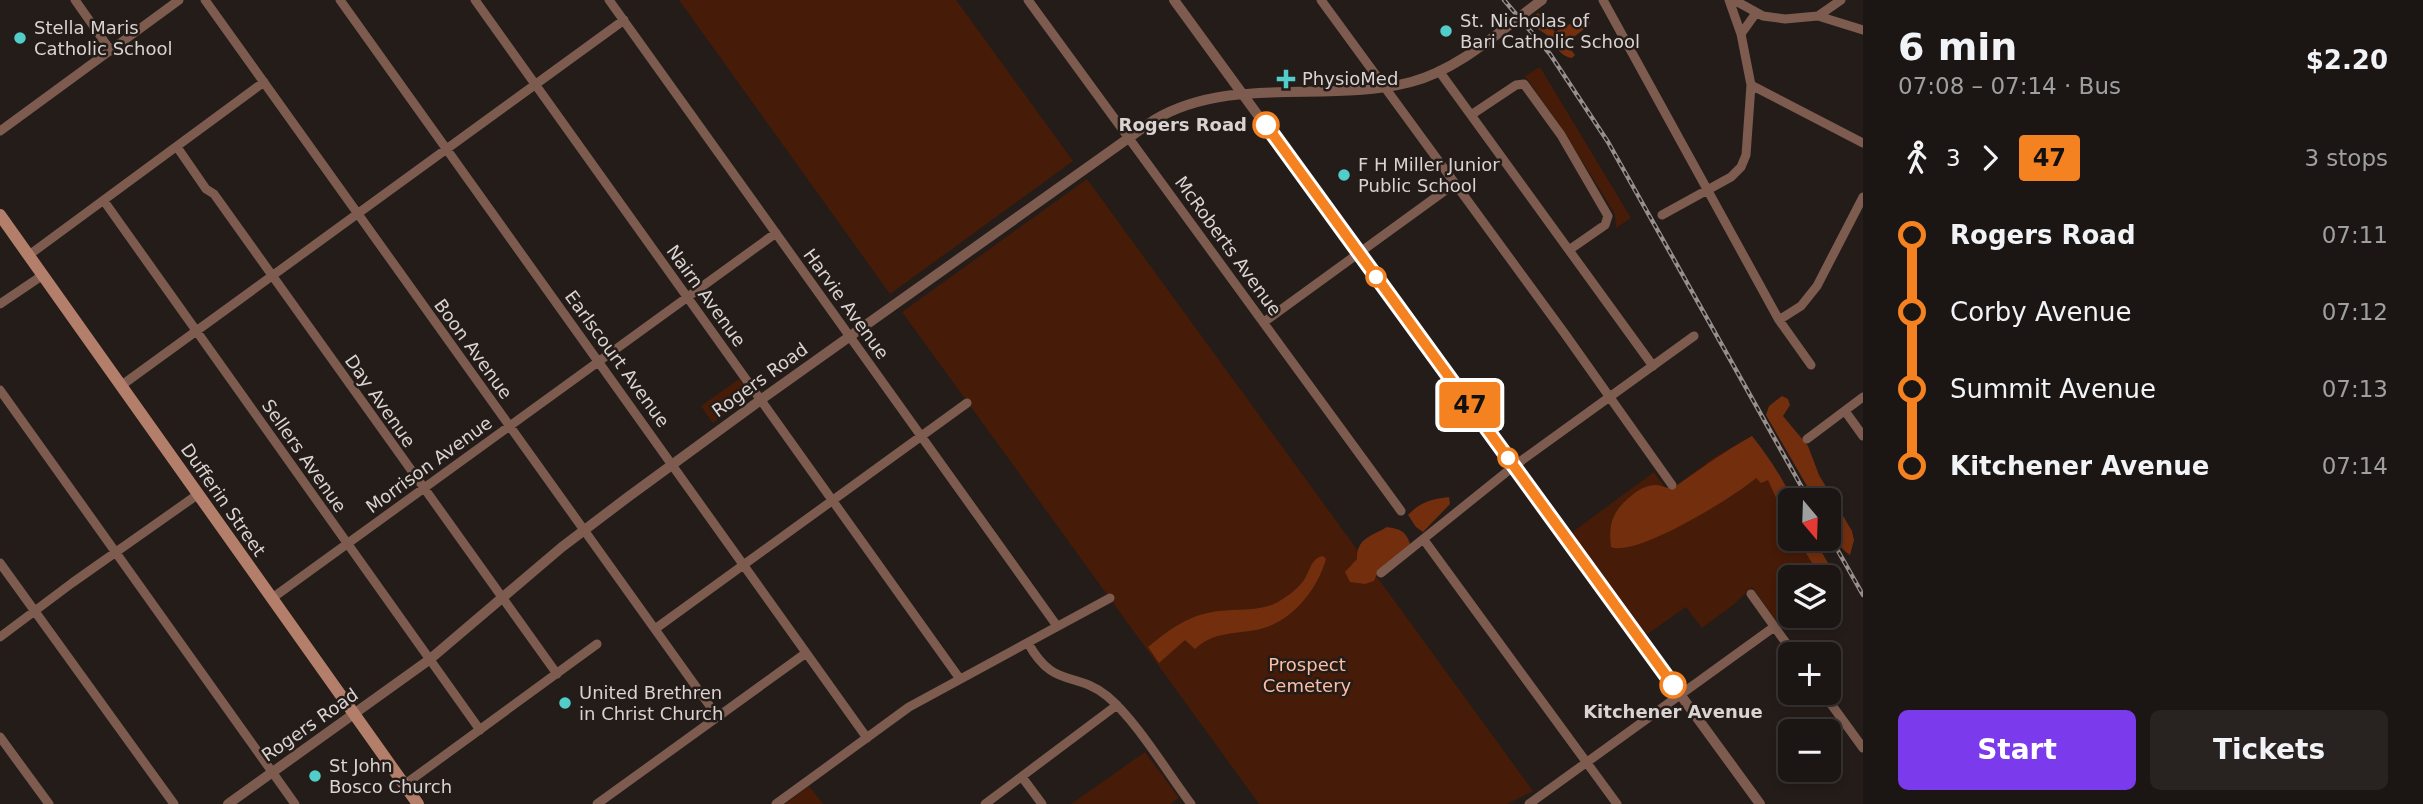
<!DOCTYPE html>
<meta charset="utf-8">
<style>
body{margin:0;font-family:"DejaVu Sans",sans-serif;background:#282221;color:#f1f3f6;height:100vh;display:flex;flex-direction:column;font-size:26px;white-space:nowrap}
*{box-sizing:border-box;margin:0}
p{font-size:23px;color:#a09fa0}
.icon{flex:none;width:38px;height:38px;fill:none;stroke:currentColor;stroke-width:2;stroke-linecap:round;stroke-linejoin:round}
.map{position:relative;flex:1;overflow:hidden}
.panel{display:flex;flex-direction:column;background:#1b1513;width:560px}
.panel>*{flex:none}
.badge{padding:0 14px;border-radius:5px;font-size:24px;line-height:46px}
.needle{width:46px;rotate:161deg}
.controls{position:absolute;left:1778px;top:488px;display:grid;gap:14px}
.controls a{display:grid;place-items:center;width:63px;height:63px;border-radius:10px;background:#1b1513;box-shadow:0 4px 10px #0003,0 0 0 2px #393433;font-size:35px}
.map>.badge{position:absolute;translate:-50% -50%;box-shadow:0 0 0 4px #fff}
.legs{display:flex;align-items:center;gap:10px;height:77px;padding:0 35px;font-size:23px}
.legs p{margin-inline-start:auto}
.summary{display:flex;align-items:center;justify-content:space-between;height:119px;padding:0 35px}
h1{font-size:38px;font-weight:600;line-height:52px}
.button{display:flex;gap:14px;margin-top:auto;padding:14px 35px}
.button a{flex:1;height:80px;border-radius:10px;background:#7c3aed;color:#fff;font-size:28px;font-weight:600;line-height:80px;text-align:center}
.button a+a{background:#282221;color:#f1f3f6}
ul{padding:0 35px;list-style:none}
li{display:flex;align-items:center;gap:24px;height:77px;font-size:26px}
li i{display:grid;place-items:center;width:10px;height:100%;margin:0 9px;background:currentColor}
li i::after{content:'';width:18px;height:18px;margin:-9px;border:5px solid;border-radius:50%;background:#1b1513}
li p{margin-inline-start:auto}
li:first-child i{background:linear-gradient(#0000 50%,currentColor 0)}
li:last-child i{background:linear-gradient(currentColor 50%,#0000 0)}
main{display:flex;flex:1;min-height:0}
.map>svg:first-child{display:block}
.green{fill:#461b08}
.forest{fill:#732e0e}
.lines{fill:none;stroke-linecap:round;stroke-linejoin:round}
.minor{stroke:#7d5c4f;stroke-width:9}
.tertiary{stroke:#7d5c4f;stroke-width:10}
.secondary{stroke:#b37e6a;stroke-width:12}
.rail-casing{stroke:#968f8d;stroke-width:4.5}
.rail{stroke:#241c19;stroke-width:2;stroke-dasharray:5;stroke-linecap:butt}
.line-1-casing{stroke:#fff;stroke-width:16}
.line-1{stroke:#f58220;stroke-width:10}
.poi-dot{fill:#53cdca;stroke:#241c19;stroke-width:2.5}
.stop-1-dot{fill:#fff;stroke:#f58220;stroke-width:3.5}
.labels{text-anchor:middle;stroke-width:5;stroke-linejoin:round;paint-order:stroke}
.poi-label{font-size:18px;fill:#d9d3d1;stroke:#241c19;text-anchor:start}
.stop-label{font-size:18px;font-weight:bold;fill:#d9d3d1;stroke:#241c19;text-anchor:end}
.street-label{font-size:18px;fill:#d9d3d1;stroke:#241c19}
.park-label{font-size:18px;fill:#fcbda3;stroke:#241c19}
</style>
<main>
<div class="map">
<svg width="1863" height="804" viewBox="0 0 1863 804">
<rect width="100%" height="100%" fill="#241c19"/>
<!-- green -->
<path class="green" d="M679,0h277l117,161 -183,133z
M1540,67l91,151 -15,10 -1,-14 -56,-90 -34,-48z
M1087,179l446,612 -26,13h-248l-357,-492z
M739,379l9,13 1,5 -36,26 -12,-17z
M1752,436l38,69v34h17l19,38 -36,1v38h7l-16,12 -29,-41 -19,18 -31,23 -16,-21 -40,28 -75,-102 83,-61 12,17 9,-2 38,-29z
M1145,752l34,46 -9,6h-99z
M809,786l14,18h-38z"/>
<!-- forest -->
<path class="forest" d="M1538,13l17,19 30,-16 5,7 -2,3 -22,17 9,12 -3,3c-14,-2 -16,-15 -25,-23 -7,-5 -14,-9 -19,-15z
M1782,396l6,3 2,6 -7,11 25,30 11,29 33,56 2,9 -4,15c-18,-12 -21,-34 -21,-55h-14l-49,-85 3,-9z
M1752,436c10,12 37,50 39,64 1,8 -1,19 -1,28l-22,-48 -7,3 -5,-5c-20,18 -121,80 -145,69 -3,-24 2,-36 20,-51 7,-6 15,-11 25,-11 7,0 12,6 20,1 24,-17 49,-35 76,-50z
M1449,497l1,7 -27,28 -7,-5 -8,-12c12,-13 24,-16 41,-18z
M1387,527c13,2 19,4 23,17 -8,17 -26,11 -36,37l-9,3 -15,-2 -5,-10 12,-13c0,-21 13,-22 30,-32z
M1797,539h17l17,29 12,27 -6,2 -8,-11v-8l-8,-1z
M1323,556l3,3c-9,32 -36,65 -70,71 -23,4 -43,2 -61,19l-10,-9 -26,23 -11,-16c22,-18 42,-33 71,-36 18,-2 38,0 55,-7 10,-5 23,-14 30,-24 6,-9 7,-22 19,-24z"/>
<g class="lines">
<!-- minor -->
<path class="minor" d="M75,0l36,51
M205,0l512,716
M340,0l527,738
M475,0l485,679
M609,0l448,626
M1028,0l373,511
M1321,0l244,334 107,151
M1603,0l176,320 32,45
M1734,0l29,16 22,3 33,-3 45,14
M1818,16l23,-16
M1741,34l15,-21
M1439,71l214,295
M1751,85l112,58
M1471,115l45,-30 8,-1 37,51 47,81 -3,9 -36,25
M0,131l179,-131
M177,147l29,42 8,5 343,480
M104,201l376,529
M1662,215l69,-38 10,-10 5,-12 5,-70 -10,-51 -12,-34
M29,255l235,-173
M0,304l43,-29
M1779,320l22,-14 16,-20 46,-89
M1264,322l190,-138
M122,385l502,-365
M0,390l295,414
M1845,411l18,25
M1807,439l56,-42
M1424,540l193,264
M0,563l174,241
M1381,573l133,-107 180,-130
M1751,594l43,60
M271,599l505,-366
M655,629l312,-226
M0,637l72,-54 125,-88
M1028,643c26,47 47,27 79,53 29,24 60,76 84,108
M1823,693l40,55
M0,737l49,67
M1022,777l20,27
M404,785l193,-141
M597,804l209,-151
M776,804l133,-97 201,-109
M985,804l132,-99
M1529,804l245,-177"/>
<!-- tertiary -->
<path class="tertiary" d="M1174,0l586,804
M228,804l201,-144 133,-113 66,-50 138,-101 388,-276c78,-46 173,-16 257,-38 49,-13 91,-53 131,-82"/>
<!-- secondary -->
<path class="secondary" d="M0,215l418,589"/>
<!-- rail casing -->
<g class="rail-casing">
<path id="rail" d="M1504,0l46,54 58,88 201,358
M1829,535l34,60"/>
</g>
<!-- rail -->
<use href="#rail" class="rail"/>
</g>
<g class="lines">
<!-- line-1 casing -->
<g class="line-1-casing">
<path id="line-1" d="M1266,125l407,560"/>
</g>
<!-- line-1 -->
<use href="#line-1" class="line-1"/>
</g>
<!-- markers -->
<g class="poi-dot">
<circle cx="1446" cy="31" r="7"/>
<circle cx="20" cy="38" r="7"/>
<path d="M1282.5 68.5h7v7h7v7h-7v7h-7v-7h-7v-7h7z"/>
<circle cx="1344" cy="175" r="7"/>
<circle cx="565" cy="703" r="7"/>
<circle cx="315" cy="776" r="7"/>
</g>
<g class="stop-1-dot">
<circle cx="1266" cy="125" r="12"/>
<circle cx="1376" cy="277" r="9"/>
<circle cx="1508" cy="458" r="9"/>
<circle cx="1673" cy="685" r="12"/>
</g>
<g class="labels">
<!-- poi labels -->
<g class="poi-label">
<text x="1460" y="27">St. Nicholas of<tspan x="1460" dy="21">Bari Catholic School</tspan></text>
<text x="34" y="34">Stella Maris<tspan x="34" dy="21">Catholic School</tspan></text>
<text x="1302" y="85">PhysioMed</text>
<text x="1358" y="171">F H Miller Junior<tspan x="1358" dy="21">Public School</tspan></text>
<text x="579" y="699">United Brethren<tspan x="579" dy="21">in Christ Church</tspan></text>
<text x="329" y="772">St John<tspan x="329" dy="21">Bosco Church</tspan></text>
</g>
<!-- stop labels -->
<g class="stop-label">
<text x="1247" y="131">Rogers Road</text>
<text x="1673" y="718" text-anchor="middle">Kitchener Avenue</text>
</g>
<!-- street labels -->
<g class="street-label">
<text transform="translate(1228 246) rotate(54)" y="6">McRoberts Avenue</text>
<text transform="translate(706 296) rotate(54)" y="6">Nairn Avenue</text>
<text transform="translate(846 304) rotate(54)" y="6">Harvie Avenue</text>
<text transform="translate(473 349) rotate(54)" y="6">Boon Avenue</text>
<text transform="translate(617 359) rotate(54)" y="6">Earlscourt Avenue</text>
<text transform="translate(760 380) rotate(-36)" y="6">Rogers Road</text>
<text transform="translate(380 401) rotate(55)" y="6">Day Avenue</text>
<text transform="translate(304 456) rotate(55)" y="6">Sellers Avenue</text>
<text transform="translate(429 465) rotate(-36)" y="6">Morrison Avenue</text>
<text transform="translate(223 500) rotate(55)" y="6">Dufferin Street</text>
<text transform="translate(310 725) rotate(-35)" y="6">Rogers Road</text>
</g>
<!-- park labels -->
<g class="park-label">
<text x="1307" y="671">Prospect<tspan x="1307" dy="21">Cemetery</tspan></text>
</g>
</g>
</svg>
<div class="controls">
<a><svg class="needle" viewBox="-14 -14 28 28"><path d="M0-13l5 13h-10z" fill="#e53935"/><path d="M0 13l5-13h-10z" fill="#a09fa0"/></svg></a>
<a><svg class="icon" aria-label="layers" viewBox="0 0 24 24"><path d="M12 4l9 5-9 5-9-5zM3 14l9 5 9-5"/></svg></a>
<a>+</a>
<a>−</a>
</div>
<b class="badge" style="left:1470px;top:405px;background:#f58220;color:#111">47</b>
</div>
<section class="panel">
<div class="summary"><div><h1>6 min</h1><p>07:08 – 07:14 · Bus</p></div><b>$2.20</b></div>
<div class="legs"><svg class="icon" aria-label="walk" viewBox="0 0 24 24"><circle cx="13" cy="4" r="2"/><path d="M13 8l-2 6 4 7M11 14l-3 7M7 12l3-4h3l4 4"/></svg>3<svg class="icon" aria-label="forward" viewBox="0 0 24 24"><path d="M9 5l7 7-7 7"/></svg><b class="badge" style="background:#f58220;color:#111">47</b><p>3 stops</p></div>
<ul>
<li><i style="color:#f58220"></i><b>Rogers Road</b><p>07:11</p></li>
<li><i style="color:#f58220"></i><span>Corby Avenue</span><p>07:12</p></li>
<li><i style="color:#f58220"></i><span>Summit Avenue</span><p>07:13</p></li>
<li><i style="color:#f58220"></i><b>Kitchener Avenue</b><p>07:14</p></li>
</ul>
<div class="button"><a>Start</a><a>Tickets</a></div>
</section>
</main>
